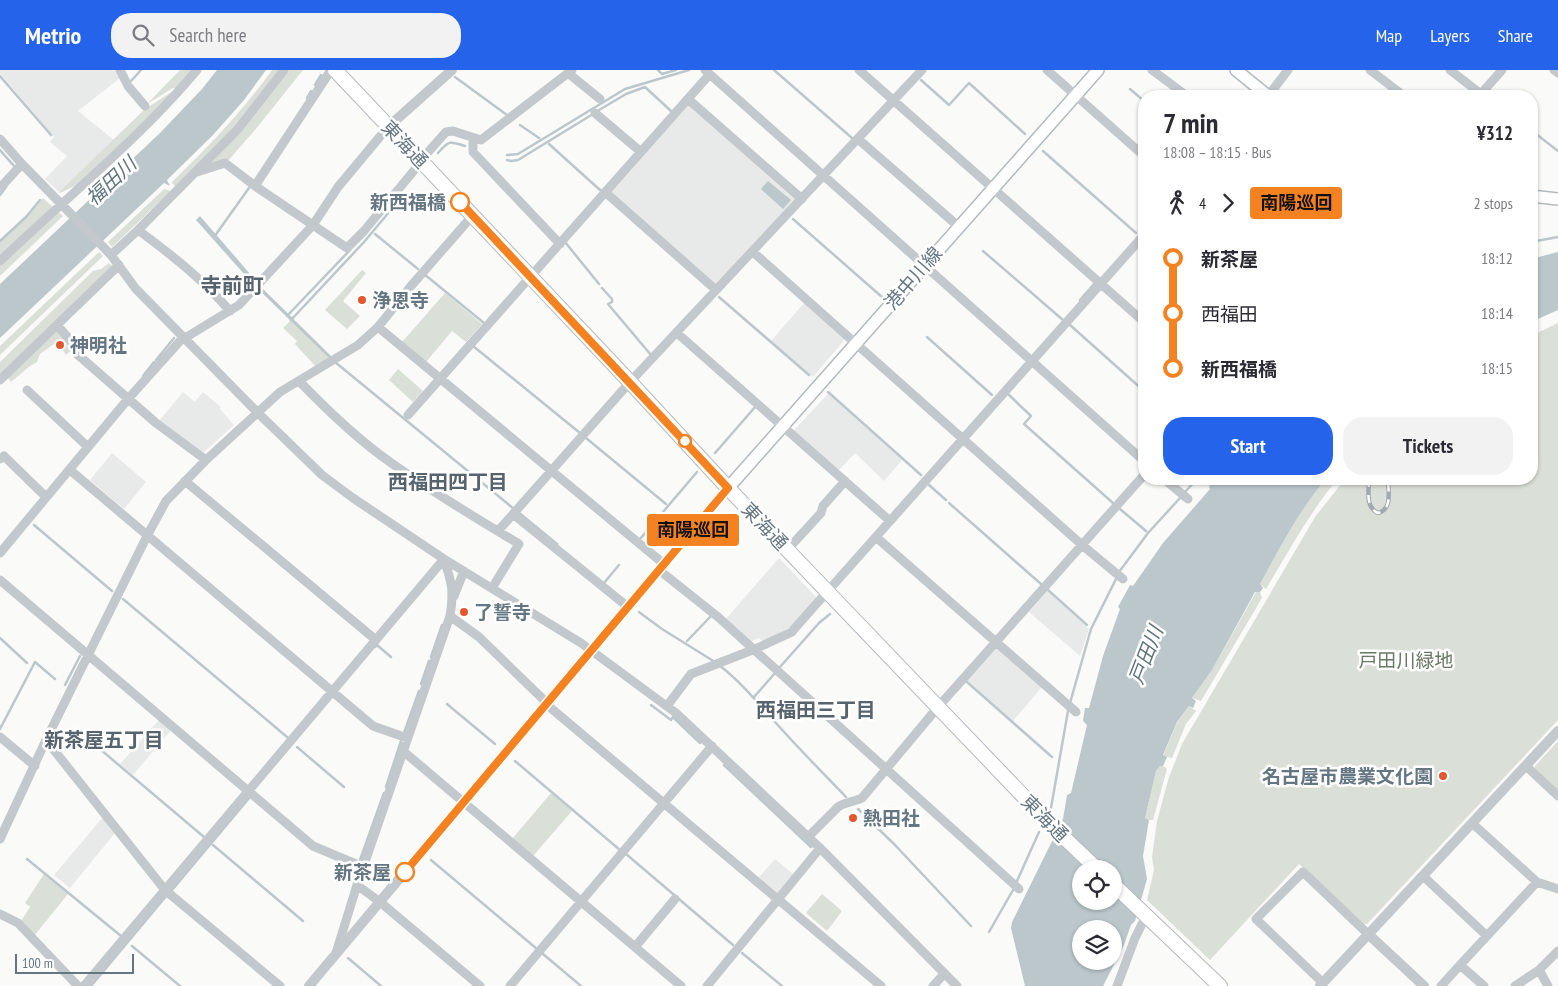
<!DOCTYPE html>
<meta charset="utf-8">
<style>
body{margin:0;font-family:"PT Sans Narrow","Noto Sans JP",sans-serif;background:#f2f2f3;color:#2b2b33;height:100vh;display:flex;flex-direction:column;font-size:19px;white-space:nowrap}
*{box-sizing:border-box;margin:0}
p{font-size:16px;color:#7c7c81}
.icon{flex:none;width:28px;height:28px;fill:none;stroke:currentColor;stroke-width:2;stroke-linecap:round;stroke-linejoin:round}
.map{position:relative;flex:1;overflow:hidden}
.panel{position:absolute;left:1138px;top:20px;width:400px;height:395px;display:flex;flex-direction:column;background:#fff;border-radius:20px;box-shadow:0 1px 4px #0004}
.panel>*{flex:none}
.badge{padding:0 10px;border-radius:4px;font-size:18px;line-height:32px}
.fabs{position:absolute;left:1072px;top:790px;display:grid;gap:10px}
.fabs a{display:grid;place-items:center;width:50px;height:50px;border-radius:50%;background:#fff;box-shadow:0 1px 4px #0004;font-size:25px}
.scale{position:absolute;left:15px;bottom:12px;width:119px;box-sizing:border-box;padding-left:5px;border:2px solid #657683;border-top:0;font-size:14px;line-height:18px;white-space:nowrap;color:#657683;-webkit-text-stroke:4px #fff;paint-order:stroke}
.map>.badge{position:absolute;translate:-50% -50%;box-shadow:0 0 0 2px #fff}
.legs{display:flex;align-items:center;gap:8px;height:55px;padding:0 25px;font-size:16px}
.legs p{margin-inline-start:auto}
.head{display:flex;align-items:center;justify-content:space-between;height:85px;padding:0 25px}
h1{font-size:28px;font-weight:700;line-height:38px}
.action{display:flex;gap:10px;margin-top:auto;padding:10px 25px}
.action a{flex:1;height:58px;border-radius:20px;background:#2563eb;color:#fff;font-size:20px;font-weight:700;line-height:58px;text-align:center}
.action a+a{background:#f2f2f3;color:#2b2b33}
ul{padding:0 25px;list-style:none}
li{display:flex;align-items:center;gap:18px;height:55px;font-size:19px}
li i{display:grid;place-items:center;width:8px;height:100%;margin:0 6px;background:currentColor}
li i::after{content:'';width:12px;height:12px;margin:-6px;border:4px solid;border-radius:50%;background:#fff}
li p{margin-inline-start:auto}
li:first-child i{background:linear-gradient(#0000 50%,currentColor 0)}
li:last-child i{background:linear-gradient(currentColor 50%,#0000 0)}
header{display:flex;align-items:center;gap:30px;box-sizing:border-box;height:70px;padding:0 25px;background:#2563eb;color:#fff}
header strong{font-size:24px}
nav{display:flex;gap:28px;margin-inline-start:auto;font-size:18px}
.search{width:350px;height:45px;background:#f2f2f3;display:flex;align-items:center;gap:12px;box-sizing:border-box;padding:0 18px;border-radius:20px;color:#7c7c81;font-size:19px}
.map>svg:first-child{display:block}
.built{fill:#e8e9e9}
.green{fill:#dadfd7}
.water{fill:#bbc7cb;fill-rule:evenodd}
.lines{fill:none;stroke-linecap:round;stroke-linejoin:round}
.stream{stroke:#bbc7cb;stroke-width:2.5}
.ferry{stroke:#60757c;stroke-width:1;stroke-dasharray:6 5;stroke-linecap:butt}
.secondary-casing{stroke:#b3babf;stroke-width:14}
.primary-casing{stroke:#b5babe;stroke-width:16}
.minor{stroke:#c3c8cc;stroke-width:9}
.tertiary{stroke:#c3c8cc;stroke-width:10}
.secondary{stroke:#fff;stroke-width:11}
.primary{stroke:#fff;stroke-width:14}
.rail-casing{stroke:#a2aab0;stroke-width:4.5}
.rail{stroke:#fff;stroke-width:2.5;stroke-dasharray:8;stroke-linecap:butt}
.line-1-casing{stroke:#fff;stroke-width:11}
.line-1{stroke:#f58220;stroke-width:8}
.stop-1-dot{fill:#fff;stroke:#f58220;stroke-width:2.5}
.poi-dot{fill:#e4572e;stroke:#fff;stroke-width:2}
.labels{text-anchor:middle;stroke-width:5;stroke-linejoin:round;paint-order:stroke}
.street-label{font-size:19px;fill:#657683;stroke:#fff}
.stop-label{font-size:19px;font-weight:bold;fill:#657683;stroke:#fff;text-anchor:end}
.poi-label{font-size:19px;font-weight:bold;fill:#657683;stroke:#fff;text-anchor:start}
.park-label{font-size:19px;fill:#687a64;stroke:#fff}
.water-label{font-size:20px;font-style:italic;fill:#60757c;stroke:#fff}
.neighbourhood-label{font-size:20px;font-weight:bold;fill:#57646e;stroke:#fff}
.quarter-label{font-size:21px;font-weight:bold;fill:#57646e;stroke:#fff}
</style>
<header>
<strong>Metrio</strong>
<div class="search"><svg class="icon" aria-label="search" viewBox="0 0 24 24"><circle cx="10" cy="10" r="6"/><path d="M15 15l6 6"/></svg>Search here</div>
<nav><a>Map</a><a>Layers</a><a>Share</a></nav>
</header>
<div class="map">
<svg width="1558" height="916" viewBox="0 0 1558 916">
<rect width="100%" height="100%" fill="#fafaf8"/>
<!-- built -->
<path class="built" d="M0,0h115l5,8 -42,33 36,29 -55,52 -14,-13 22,-23 -17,-14 4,-5 -54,-64z
M688,33l108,96 -77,85 -5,1 -105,-93z
M805,232l41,36 -33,39 -42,-36z
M183,322l12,10 8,-10 18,15 -1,2 14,16 -32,29 -43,-33z
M828,324l74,66 -18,21 -29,-28 -17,18 -45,-40z
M112,383l34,29 -22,27 -34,-29z
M779,488l39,41 -24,27 -30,16 -5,-4 -9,4 -25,-22z
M1047,521l42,38 -9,27 -51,-44z
M996,578l46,39 -29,34 -46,-41z
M159,650l12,10 -38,45 -13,-11z
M103,747l12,16 -45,55 -16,-13z
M775,789l18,15 -15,19 -19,-16z"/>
<!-- green -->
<path class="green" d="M180,0h13l-16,19 -4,-1 -26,16z
M272,0h7l-42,54 -62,63 -3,-5c37,-36 70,-70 100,-112z
M289,0h14l-48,60 -29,33 -20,4 40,-42z
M170,23l2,2 -93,89 -19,9 -1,-1 86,-83z
M164,119l7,2 -59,56 -4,-5z
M43,128l10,9 -53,50v-15l27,-25z
M57,141l6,5 -63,60v-11z
M99,182l4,4 -103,99v-9z
M109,193l4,4 -113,111v-16l93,-91 8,-2z
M362,200l4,3 -23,28 17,15 -13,13 -22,-19z
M445,223l37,31 -16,18 -14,-11 -26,31 -24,-20z
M291,250l39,39 -13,9 -22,-24 2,-3 -14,-13z
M1558,253v397l-191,204h-4l-64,-60 -89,96 -63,-60 7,-30 -2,-13 5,-36 12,-44 13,-33 133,-227 30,-38h186v-143z
M58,258l14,22 -6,5 -4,-6 4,-5 -5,-5 -21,15 -3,8 -7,4 -19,16 -4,-5z
M398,299l25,22 -10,11 -24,-22z
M1326,409h9l1,2c-27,33 -48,71 -70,108l-6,-5c20,-36 39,-74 66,-105z
M1256,522h4l2,6 -61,103 -9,-3 20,-28z
M1189,636l7,5 -10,13 -14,34 -9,-2 14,-33z
M1558,671v50l-24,-21 1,-4z
M1160,696h3l4,3 -14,51h-4l-4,-2 11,-47z
M551,723l21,18 -39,45 -21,-17z
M44,804l24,20 -34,42 -13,-15 9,-14 -5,-4z
M822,824l20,17 -15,20 -21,-18z"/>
<!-- water -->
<path class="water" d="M217,0h49l-22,30 -31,35 -46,45 3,6 -6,-3 -164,155v-54l160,-151 42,-44z
M768,111l23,19 -8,9 -22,-20z
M200,146l63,73 70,69 -3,1 -77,-75 -57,-64z
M1558,182v58l-27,12v-63z
M1216,409h110c-27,31 -46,69 -66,105l3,4 -3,4h-5l-43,78 -20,28 4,3 -3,7 -4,-2 -12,16 -14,33 4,2 -4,9h-3l-4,5 -11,47 4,2 -6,36 4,23 -12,42 -4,4 -7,20 -21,41h-78l-14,-58 1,-6 51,-103 4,-24 4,-2 16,-68 -4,-4 2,-13h4l14,-52 17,-47 -2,-2 12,-22 3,1 30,-43 47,-54 -1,-3zM1081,799h33v32h-33zM1081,859h33v32h-33z"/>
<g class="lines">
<!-- stream -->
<path class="stream" d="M658,0l4,4 14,-4
M774,0l78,68
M0,6l51,59
M455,7l52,38
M921,10l28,25 20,-22 56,51
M131,11l10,-11
M315,15l6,-10
M1130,19l14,12
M307,28l4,-7
M599,40l27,-16 19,-7 26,24
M520,55l19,13
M1531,60l27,21
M549,74l51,46
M0,80l15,17
M1043,81l93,82
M438,83c11,-13 12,-12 27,-7
M507,85l11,-1 107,-65 64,-19
M507,90l4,1 7,-1 75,-46
M0,125l6,-8
M793,149l89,78
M375,164l43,35
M214,167l35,-49
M0,171l26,-24 14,-17
M565,172l34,42
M1531,172l27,-5
M983,181l80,69
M424,204l60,49
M602,218l10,11v3l-4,2 43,51
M719,227l90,78
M1080,230l14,-16
M287,246l63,-66
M291,250l73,-78 36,-43
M1070,255l74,66
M927,267l65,58
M473,276l107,87
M156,290l18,-22
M335,292l179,147
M143,306l11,-14
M828,322l93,83
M1008,324l23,22 -7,8 89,79
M586,368l80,66
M715,383l41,-47
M929,415l17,15
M1185,422l12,-13
M949,433l92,81
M1120,439l26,22
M518,442l39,32
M34,455l78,66
M640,469l57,-67
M1119,502l29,-39 32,-35
M604,513l15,-18
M1048,520l39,35
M123,529l164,138
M639,542l23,17 53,33
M0,568l27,25
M687,571l25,-26
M375,577l2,-2 14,12
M431,587l11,-32
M719,595c22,17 39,38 57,58 23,26 47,50 70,74
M780,597l39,-44 11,-9
M967,612l85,75
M421,614l8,-23
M65,615l15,-29
M754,627l22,-25
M1070,633l21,-74 25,-50
M447,634l48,40
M651,635l20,15 2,-3 27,26
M0,659l35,-67 20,17
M404,663l15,-42
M88,669l116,98
M297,677l47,40
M515,691l105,89
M724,695l87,82
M386,717l15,-46
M1051,738l17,-97
M858,739l37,36 76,81
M213,775l90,76
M626,784l107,91
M27,789l94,77
M360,790l24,-67
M431,790l106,89
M1017,811l22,-49
M172,820l78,-93
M989,862l24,-42
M132,876l48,40
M742,883l40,33
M543,884l38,32
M348,888l33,28
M91,916l76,-91"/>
<!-- ferry -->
<path class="ferry" d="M1531,344l4,3"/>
<!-- secondary casing -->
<g class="secondary-casing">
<path id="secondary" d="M1236,0l32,26
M1531,126l27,3
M728,418l370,-418"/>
</g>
<!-- primary casing -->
<g class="primary-casing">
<path id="primary" d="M335,0l295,312 98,106 323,337 46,44
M1114,815l106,101"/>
</g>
<!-- minor -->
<path class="minor" d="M120,0l8,16 17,20
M705,0l439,391
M859,0l285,252
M1047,0l97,86
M1152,0l35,26
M1370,0l34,26
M1450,0l31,24
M1554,0l4,3
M568,3l32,26
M1268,26l20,-26
M1479,26l23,-26
M688,29l114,100
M595,43l46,39
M473,68v14l87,92
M0,69l22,25 89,91 25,34 122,124 64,62 31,23 91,61 137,84 95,70 144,135 137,138
M858,69l100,87
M420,91l26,-29 7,-1 28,9 91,-70
M194,103l31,-10 30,23 92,62 17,-17 57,-69
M255,116l76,-116
M0,118l22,-24
M605,122l111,98
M138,160c35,26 63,48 92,81
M753,182l329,293 41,34
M111,185l27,-25 100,-101 46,-59
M0,191c66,-63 138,-121 197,-191
M57,255l15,17 5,12 79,69 50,37
M378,257l286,237
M677,263l213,188
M0,310l119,-115
M299,311c28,29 58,58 91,81 42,30 86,56 129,82l-27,44
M27,320l61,57
M408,345l301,-340
M0,389l4,-3 42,41
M70,400l303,256 34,12
M1164,409l24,20
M185,411l191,159
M513,444l115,93
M498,461l132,-149 292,-312
M876,467l200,175
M788,479l33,-36 2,-7 22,-25
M0,483l128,-154 52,-58 59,-36 74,-80 25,-38 50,-60
M659,500l59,47 301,272
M0,510l313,266 50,21
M454,526l10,-25
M450,546l29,21 68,66
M546,634l335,282
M667,636l24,-32 64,-25 37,-17 3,-4 349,-393
M0,667l35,29
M46,670l119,150 115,96
M403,681l278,235
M1526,696l32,30
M1472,753l65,59 21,7
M808,767l30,-30c7,-5 16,-5 24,-9l76,-91 206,-232
M0,769l46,-99 101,-204 19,-35 40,-41 74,-68 78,-47 20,-18 33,-41 62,-71
M1423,806l64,60
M357,815l23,17 100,84
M0,844l18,9 60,63
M635,877l40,-48
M336,883l21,-68 93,-269c4,-25 2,-33 -6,-57
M1539,900l9,16
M1323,913l-67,-64 47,-47 65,62
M84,916l360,-427
M510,916l202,-240
M707,916l113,-138
M933,916l11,-12
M1117,916l18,-48 11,-22
M1441,916l19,-21
M1484,916l-24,-21 77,-83
M1515,916l24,-16 19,-19"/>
<!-- tertiary -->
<path class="tertiary" d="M388,57l64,-57
M1368,864l56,52
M309,916l419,-498
M1320,916l238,-255"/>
<!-- secondary -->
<use href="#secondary" class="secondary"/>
<!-- primary -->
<use href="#primary" class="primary"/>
<!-- rail casing -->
<g class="rail-casing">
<path id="rail" d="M1369,409c0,12 -4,28 9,34 15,-4 10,-22 10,-34"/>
</g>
<!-- rail -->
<use href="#rail" class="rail"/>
</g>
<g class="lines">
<!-- line-1 casing -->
<g class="line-1-casing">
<path id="line-1" d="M405,802l323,-384 -268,-286"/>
</g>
<!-- line-1 -->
<use href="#line-1" class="line-1"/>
</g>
<!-- markers -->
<g class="stop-1-dot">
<circle cx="460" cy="132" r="9"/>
<circle cx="685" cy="371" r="6"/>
<circle cx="405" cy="802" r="9"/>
</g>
<g class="poi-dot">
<circle cx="362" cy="230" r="5"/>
<circle cx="60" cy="275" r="5"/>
<circle cx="464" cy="542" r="5"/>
<circle cx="1443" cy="706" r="5"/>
<circle cx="853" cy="748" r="5"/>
</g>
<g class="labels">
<!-- street labels -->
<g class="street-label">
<text transform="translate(405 74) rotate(46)" y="7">東海通</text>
<text transform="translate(913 208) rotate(-49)" y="7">港中川線</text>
<text transform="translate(765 456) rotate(46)" y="7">東海通</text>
<text transform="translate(1045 748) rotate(45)" y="7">東海通</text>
</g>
<!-- stop labels -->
<g class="stop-label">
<text x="446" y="139">新西福橋</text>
<text x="391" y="809">新茶屋</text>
</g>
<!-- poi labels -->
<g class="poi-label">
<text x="372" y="237">浄恩寺</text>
<text x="70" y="282">神明社</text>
<text x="474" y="549">了誓寺</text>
<text x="1433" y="713" text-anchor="end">名古屋市農業文化園</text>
<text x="863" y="755">熱田社</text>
</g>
<!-- park labels -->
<g class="park-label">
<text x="1406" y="597">戸田川緑地</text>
</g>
<!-- water labels -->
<g class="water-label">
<text transform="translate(111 111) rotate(-43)" y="7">福田川</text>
<text transform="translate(1146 585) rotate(-69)" y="7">戸田川</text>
</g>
<!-- neighbourhood labels -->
<g class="neighbourhood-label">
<text x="448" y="419">西福田四丁目</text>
<text x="816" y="647">西福田三丁目</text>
<text x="104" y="677">新茶屋五丁目</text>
</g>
<!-- quarter labels -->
<g class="quarter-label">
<text x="232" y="223">寺前町</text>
</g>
</g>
</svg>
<div class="fabs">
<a><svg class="icon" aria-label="locate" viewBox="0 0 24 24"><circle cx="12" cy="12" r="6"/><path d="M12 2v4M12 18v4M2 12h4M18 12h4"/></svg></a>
<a><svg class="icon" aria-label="layers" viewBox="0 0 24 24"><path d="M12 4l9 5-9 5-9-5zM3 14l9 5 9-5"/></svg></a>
</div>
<div class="scale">100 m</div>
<b class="badge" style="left:693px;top:460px;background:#f58220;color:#111">南陽巡回</b>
<section class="panel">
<div class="head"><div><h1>7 min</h1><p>18:08 – 18:15 · Bus</p></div><b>¥312</b></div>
<div class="legs"><svg class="icon" aria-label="walk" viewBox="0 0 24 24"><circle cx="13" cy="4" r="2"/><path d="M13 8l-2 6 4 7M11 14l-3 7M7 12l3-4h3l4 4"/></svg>4<svg class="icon" aria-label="forward" viewBox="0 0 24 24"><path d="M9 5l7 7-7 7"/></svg><b class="badge" style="background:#f58220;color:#111">南陽巡回</b><p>2 stops</p></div>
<ul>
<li><i style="color:#f58220"></i><b>新茶屋</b><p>18:12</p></li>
<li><i style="color:#f58220"></i><span>西福田</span><p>18:14</p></li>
<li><i style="color:#f58220"></i><b>新西福橋</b><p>18:15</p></li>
</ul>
<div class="action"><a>Start</a><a>Tickets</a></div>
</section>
</div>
